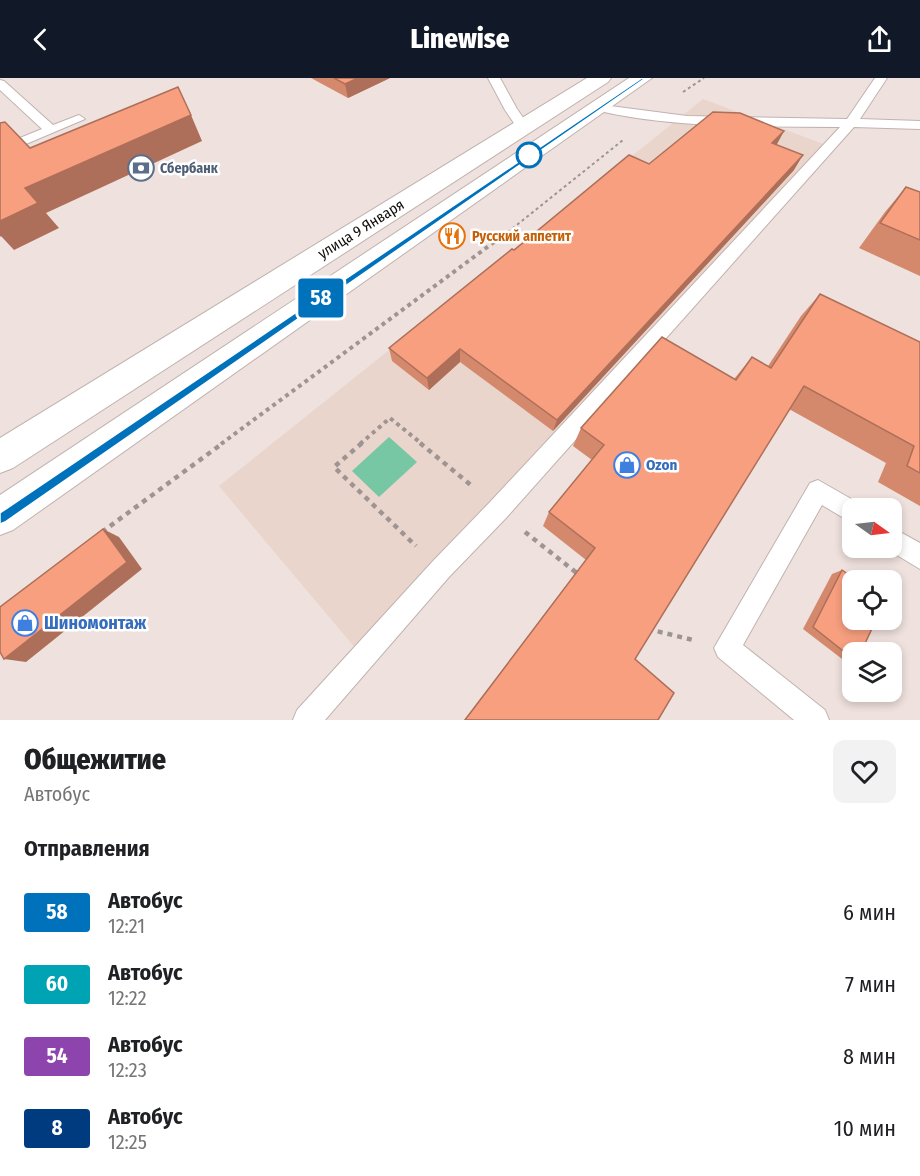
<!DOCTYPE html>
<html lang="ru">
<meta charset="utf-8">
<style>
body{margin:0;font-family:"Fira Sans Condensed",sans-serif;background:#f2f2f2;color:#202124;height:100vh;display:flex;flex-direction:column;font-size:22px;white-space:nowrap}
*{box-sizing:border-box;margin:0}
p{font-size:20px;color:#757577}
.icon{flex:none;width:33px;height:33px;fill:none;stroke:currentColor;stroke-width:2;stroke-linecap:round;stroke-linejoin:round}
.map{position:relative;height:642px;overflow:hidden}
.panel{display:flex;flex-direction:column;background:#fff;flex:1}
.panel>*{flex:none}
.badge{padding:0 12px;border-radius:4px;font-size:21px;line-height:39px}
.needle{width:39px;rotate:104deg}
.buttons{position:absolute;left:842px;top:420px;display:grid;gap:12px}
.buttons a{display:grid;place-items:center;width:60px;height:60px;border-radius:12px;background:#fff;box-shadow:0 3px 9px #0003;font-size:30px}
.map>.badge{position:absolute;translate:-50% -50%;box-shadow:0 0 0 3px #fff}
h2{padding:0 24px;font-size:22px;line-height:54px}
.round{display:grid;place-items:center;flex:none;width:63px;height:63px;border-radius:12px;background:#f2f2f2}
.headline{display:flex;align-items:center;justify-content:space-between;height:102px;padding:0 24px}
h1{font-size:28px;font-weight:800;line-height:45px}
ul{padding:0;list-style:none}
li{display:flex;align-items:center;gap:18px;height:72px;padding:0 24px}
li div{flex:1}
li b{display:block;font-size:22px}
li em{font-style:normal}
li .badge{min-width:66px;font-weight:700;text-align:center}
header{display:flex;justify-content:space-between;align-items:center;height:78px;padding:0 24px;background:#111827;color:#fff;font-size:27px;font-weight:800}
.map>svg:first-child{display:block}
.built{fill:#ead5cd}
.green{fill:#77c6a4}
.lines{fill:none;stroke-linecap:round;stroke-linejoin:round}
.service-casing{stroke:#c0b3af;stroke-width:2}
.secondary-casing{stroke:#c0b3af;stroke-width:2}
.path-far2{stroke:#9e9491;stroke-width:2;stroke-dasharray:3 3;stroke-linecap:butt}
.path-far1{stroke:#9e9491;stroke-width:4;stroke-dasharray:4 4;stroke-linecap:butt}
.path{stroke:#9e9491;stroke-width:4.5;stroke-dasharray:5 5;stroke-linecap:butt}
.service{fill:#fff;fill-rule:evenodd}
.secondary{fill:#fff;fill-rule:evenodd}
.wall{fill:#d4896d}
.shaded-wall{fill:#ad6f59}
.building{fill:#f79f7f;stroke:#ad6f59;stroke-width:1.5}
.line{fill:#0072bc;stroke:#fff;stroke-width:1.5}
.stop-dot{fill:#fff;stroke:#0072bc;stroke-width:3}
.labels{text-anchor:middle;stroke-width:5;stroke-linejoin:round;paint-order:stroke}
.far-service-label{font-size:14px;font-weight:bold;fill:#4e5e75;stroke:#fff;text-anchor:start}
.far-food-label{font-size:14px;font-weight:bold;fill:#c56008;stroke:#fff;text-anchor:start}
.street-label{font-size:15px;fill:#110d0b;stroke:#fff}
.shop-label{font-size:15px;font-weight:bold;fill:#366cbe;stroke:#fff;text-anchor:start}
.near-shop-label{font-size:18px;font-weight:bold;fill:#366cbe;stroke:#fff;text-anchor:start}
</style>
<header><svg class="icon" aria-label="back" viewBox="0 0 24 24"><path d="M15 5l-7 7 7 7"/></svg>Linewise<svg class="icon" aria-label="share" viewBox="0 0 24 24"><path d="M12 15V3M7 8l5-5 5 5M5 13v7h14v-7"/></svg></header>
<div class="map">
<svg width="920" height="642" viewBox="0 0 920 642">
<rect width="100%" height="100%" fill="#efe1dd"/>
<!-- built -->
<path class="built" d="M703,21l123,46 -470,504 -137,-163z"/>
<!-- green -->
<path class="green" d="M389,359l28,25 -38,35 -27,-26z"/>
<g class="lines">
<!-- service casing -->
<g class="service-casing">
<path id="service" d="M488,0h12l17,31 12,17 -1,3h-10l-13,-19z
M875,0h12l-27,41 60,2v8l-66,-2 -348,391 -57,59 -124,143h-32l4,-10 136,-149 57,-59 350,-375c-81,-1 -165,2 -245,-17l-2,-3 2,-3 92,12 160,3z
M0,2l4,1 49,44 26,-10 6,4 -85,36v-9l42,-17 -42,-39z
M818,402l42,24 2,4h-10v15l-30,-18 -79,140 82,65 4,10h-35l-76,-63 -4,-9 96,-165z
M891,449l29,16v26l-35,-21h6z"/>
</g>
<!-- secondary casing -->
<g class="secondary-casing">
<path id="secondary" d="M587,0h24l-3,4 -595,386 -13,5v-35z
M629,0h23l-639,452 -13,5v-40z"/>
</g>
<!-- path-far2 -->
<path class="path-far2" d="M683,14l21,-14
M503,158l120,-96"/>
<!-- path-far1 -->
<path class="path-far1" d="M221,366l284,-210
M360,366l30,-26 32,26"/>
<!-- path -->
<path class="path" d="M362,365l-28,24 82,79
M420,365l52,43
M102,454l121,-89
M525,454l53,42
M648,551l45,11"/>
<!-- service -->
<use href="#service" class="service"/>
<!-- secondary -->
<use href="#secondary" class="secondary"/>
</g>
<!-- wall -->
<path class="wall" d="M311,0h79l-42,20z
M784,53l-8,14 18,25 -241,261 -93,-69 -31,28 -37,-29 -3,-13 125,-98 135,-86z
M906,109l14,5v84l-61,-28 26,-36z
M820,216l100,48v164l-42,-24 8,-19 -97,-54 -154,250 23,61h-194l122,-160 -43,-34 6,-14 43,-52 -19,-14 8,-18 153,-49 18,-22 16,9 33,-50z
M842,492l10,82v10h-6l-43,-33 29,-55z"/>
<!-- shaded-wall -->
<path class="shaded-wall" d="M358,0h32l-42,20 -3,-14z
M191,37l11,26 -156,72 13,15 -45,22 -13,-14 -1,1v-16l25,-33z
M784,53l-8,15 -4,-3z
M803,77l-9,15 -241,261 4,-11z
M460,271v13l-31,28 -2,-12z
M103,451l16,8 23,32 -116,93 -22,-3z"/>
<!-- building -->
<path class="building" d="M334,0h24l-13,6z
M178,9l13,28 -166,73 13,15 -38,18v-98l5,-1 25,26z
M713,34l27,1 44,18 -12,12 31,12 -246,265 -97,-71 -33,29 -38,-30 123,-99 2,1 115,-95 20,9z
M906,109l14,5v48l-40,-17z
M820,216l100,48v131l-13,-7 7,-20 -110,-60 -169,273 39,34 -16,27h-193l130,-172 -46,-36 55,-67 -23,-17 81,-91 74,43 16,-23 19,11z
M103,451l24,33 -123,97 -4,-7v-45z
M842,492l14,10h-4v40h24l-15,32h-9v6l-39,-31z"/>
<!-- line -->
<path class="line" d="M642,0l2,1 -639,443 -5,2v-11z"/>
<!-- icons -->
<defs>
<g id="bank-ring" transform="scale(1.35)"><circle r="9.5" fill="#fff" stroke="#5c6f8a" stroke-width="1.5"/><path d="M-6-4H6V4H-6ZM0-2.3a2.3 2.3 0 1 0 0 4.6a2.3 2.3 0 1 0 0-4.6Z" fill="#5c6f8a"/></g>
<g id="restaurant-ring" transform="scale(1.35)"><circle r="9.5" fill="#fff" stroke="#e8710a" stroke-width="1.5"/><path d="M-5-6h1v4h1v-4h1v4h1v-4h1v5L-1.5 .5V6h-2V.5L-5-1ZM5-6V6H3V1.5H1.5Q1.5-4 5-6Z" fill="#e8710a"/></g>
<g id="shop-ring" transform="scale(1.35)"><circle r="9.5" fill="#fff" stroke="#3f7fe0" stroke-width="1.5"/><path d="M-5-2.5h2.3a2.7 3.5 0 0 1 5.4 0H5L5.5 6h-11ZM-1.5-2.5h3a1.5 2.3 0 0 0-3 0Z" fill="#3f7fe0"/></g>
</defs>
<g fill-rule="evenodd">
<use href="#bank-ring" x="141" y="90"/>
<use href="#restaurant-ring" x="452" y="158"/>
<use href="#shop-ring" x="627" y="387"/>
<use href="#shop-ring" x="25" y="545"/>
</g>
<!-- markers -->
<circle class="stop-dot" cx="529" cy="77" r="12"/>
<g class="labels">
<!-- far-service labels -->
<g class="far-service-label">
<text x="160" y="95">Сбербанк</text>
</g>
<!-- far-food labels -->
<g class="far-food-label">
<text x="472" y="163">Русский аппетит</text>
</g>
<!-- street labels -->
<g class="street-label">
<text transform="translate(361 151) rotate(-32)" y="5">улица 9 Января</text>
</g>
<!-- shop labels -->
<g class="shop-label">
<text x="646" y="392">Ozon</text>
</g>
<!-- near-shop labels -->
<g class="near-shop-label">
<text x="44" y="551">Шиномонтаж</text>
</g>
</g>
</svg>
<div class="buttons">
<a><svg class="needle" viewBox="-14 -14 28 28"><path d="M0-13l5 13h-10z" fill="#e53935"/><path d="M0 13l5-13h-10z" fill="#757577"/></svg></a>
<a><svg class="icon" aria-label="locate" viewBox="0 0 24 24"><circle cx="12" cy="12" r="6"/><path d="M12 2v4M12 18v4M2 12h4M18 12h4"/></svg></a>
<a><svg class="icon" aria-label="layers" viewBox="0 0 24 24"><path d="M12 4l9 5-9 5-9-5zM3 14l9 5 9-5"/></svg></a>
</div>
<b class="badge" style="left:321px;top:220px;background:#0072bc;color:#fff">58</b>
</div>
<section class="panel">
<div class="headline"><div><h1>Общежитие</h1><p>Автобус</p></div><a class="round"><svg class="icon" aria-label="heart" viewBox="0 0 24 24"><path d="M12 20l-8-8c-3-5 5-10 8-4 3-6 11-1 8 4z"/></svg></a></div>
<h2>Отправления</h2>
<ul>
<li><span class="badge" style="background:#0072bc;color:#fff">58</span><div><b>Автобус</b><p>12:21</p></div><em>6 мин</em></li>
<li><span class="badge" style="background:#00a3b4;color:#fff">60</span><div><b>Автобус</b><p>12:22</p></div><em>7 мин</em></li>
<li><span class="badge" style="background:#8e44ad;color:#fff">54</span><div><b>Автобус</b><p>12:23</p></div><em>8 мин</em></li>
<li><span class="badge" style="background:#003b80;color:#fff">8</span><div><b>Автобус</b><p>12:25</p></div><em>10 мин</em></li>
</ul>
</section>
